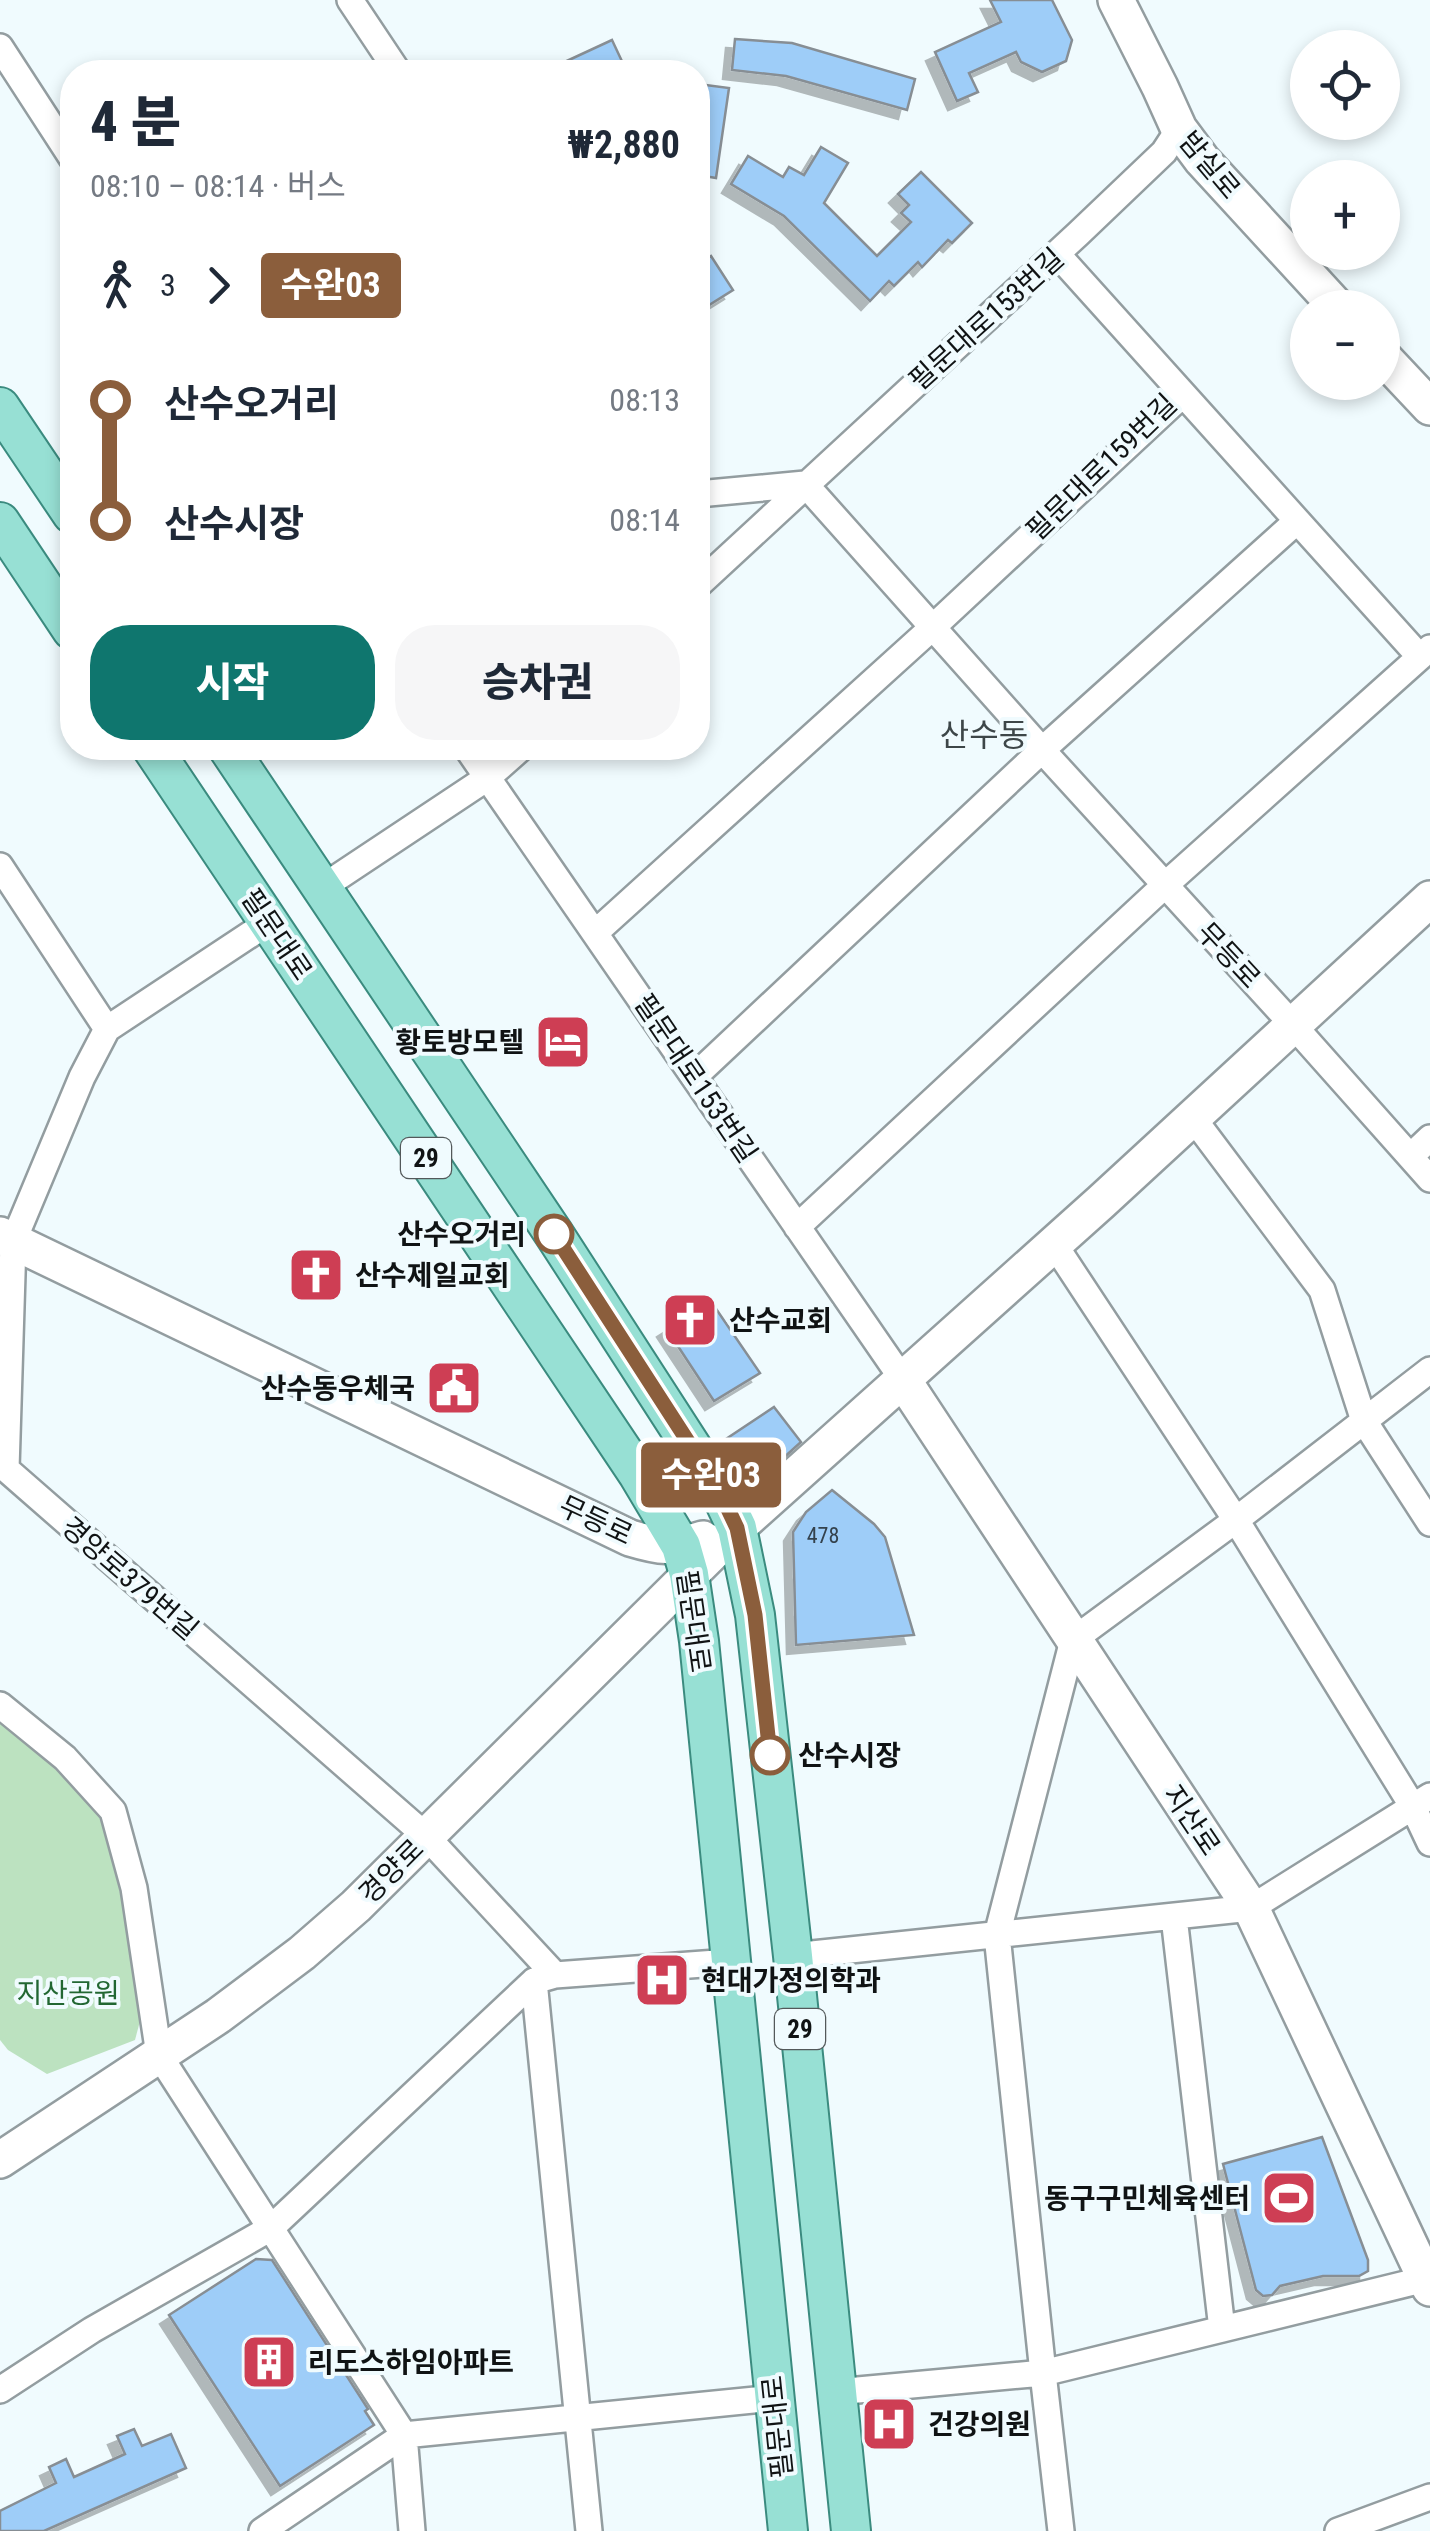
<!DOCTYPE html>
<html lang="ko">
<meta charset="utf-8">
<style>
body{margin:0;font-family:"Roboto Condensed","Noto Sans KR",sans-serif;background:#f6f6f7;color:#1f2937;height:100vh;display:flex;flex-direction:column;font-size:38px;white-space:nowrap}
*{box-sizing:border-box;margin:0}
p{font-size:32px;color:#747a83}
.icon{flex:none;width:55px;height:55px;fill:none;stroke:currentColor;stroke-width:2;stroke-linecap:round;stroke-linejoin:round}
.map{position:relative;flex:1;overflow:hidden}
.drawer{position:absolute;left:60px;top:60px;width:650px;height:700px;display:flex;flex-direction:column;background:#fff;border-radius:40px;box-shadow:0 5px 15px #0003}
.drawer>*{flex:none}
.badge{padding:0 20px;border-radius:8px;font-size:35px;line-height:65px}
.fabs{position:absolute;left:1290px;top:30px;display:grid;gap:20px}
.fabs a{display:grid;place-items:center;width:110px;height:110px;border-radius:50%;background:#fff;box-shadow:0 5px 15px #0003;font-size:50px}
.map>.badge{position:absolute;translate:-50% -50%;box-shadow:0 0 0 5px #fff}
.legs{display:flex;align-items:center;gap:15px;height:110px;padding:0 30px;font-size:32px}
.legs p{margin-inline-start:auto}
.headline{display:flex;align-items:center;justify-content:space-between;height:170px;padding:0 30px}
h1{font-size:55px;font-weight:800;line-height:75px}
.cta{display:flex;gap:20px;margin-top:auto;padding:20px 30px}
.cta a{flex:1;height:115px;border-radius:40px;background:#0f766e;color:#fff;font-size:40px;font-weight:800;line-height:115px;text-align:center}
.cta a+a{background:#f6f6f7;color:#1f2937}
ul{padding:0 30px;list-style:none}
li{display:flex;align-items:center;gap:35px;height:120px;font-size:38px}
li i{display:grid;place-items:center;width:15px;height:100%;margin:0 12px;background:currentColor}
li i::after{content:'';width:25px;height:25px;margin:-12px;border:8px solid;border-radius:50%;background:#fff}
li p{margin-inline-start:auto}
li:first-child i{background:linear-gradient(#0000 50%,currentColor 0)}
li:last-child i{background:linear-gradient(currentColor 50%,#0000 0)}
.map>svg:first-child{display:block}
.green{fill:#bce2c0}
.building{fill:#9ecdf8;stroke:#878e94;stroke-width:2.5;filter:url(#shadow)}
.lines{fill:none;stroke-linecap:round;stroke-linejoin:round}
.street-casing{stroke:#939da0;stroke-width:30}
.secondary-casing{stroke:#939da0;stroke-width:40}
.primary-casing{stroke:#3b8b7f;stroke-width:42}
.street{stroke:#fff;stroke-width:25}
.secondary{stroke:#fff;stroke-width:35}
.primary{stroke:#97e0d4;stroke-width:38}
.line-1-casing{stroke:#fff;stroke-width:22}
.line-1{stroke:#8b5e3c;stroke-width:15}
.stop-1-dot{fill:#fff;stroke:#8b5e3c;stroke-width:5}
.labels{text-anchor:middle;stroke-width:8;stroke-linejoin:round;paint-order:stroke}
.number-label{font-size:22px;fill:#34424d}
.shield{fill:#f0fbfe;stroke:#53595a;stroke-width:2.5}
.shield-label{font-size:25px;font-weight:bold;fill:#101314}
.street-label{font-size:28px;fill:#101314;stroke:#f0fbfe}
.poi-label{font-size:28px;font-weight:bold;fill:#101314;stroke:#f0fbfe;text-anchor:start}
.stop-label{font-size:28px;font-weight:bold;fill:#101314;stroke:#f0fbfe;text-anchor:end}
.park-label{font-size:28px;fill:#226732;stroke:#f0fbfe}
.quarter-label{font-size:32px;fill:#3d4648;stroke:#f0fbfe}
</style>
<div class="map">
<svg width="1430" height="2531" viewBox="0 0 1430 2531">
<defs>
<filter id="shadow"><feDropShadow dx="-9" dy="9" stdDeviation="0" flood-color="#0004"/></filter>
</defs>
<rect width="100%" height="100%" fill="#f0fbfe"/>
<!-- green -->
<path class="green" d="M0,1712l70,64 37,46 14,37 19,162 -5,19 -88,34 -39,-24 -8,-10z"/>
<!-- building -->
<path class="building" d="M990,0h62l20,40 -6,21 -24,11 -21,-10 -5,-10 -47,21 9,19 -21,9 -22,-49 66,-30z
M735,39l57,4 123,36 -8,31 -121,-34 -54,-6z
M612,40l15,32h-84z
M698,84l31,4 -13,90 -18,-3z
M821,147l27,16 -24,40 53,53 34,-34 -10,-9 8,-8 -11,-11 23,-22 51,51 -20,20 -4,-3 -26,27 -4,-5 -24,24 -5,-5 -19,20 -86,-85 -53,-32 17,-28 35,21 6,-10 15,8z
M711,256l22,34 -35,22v-47z
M710,1300l50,73 -46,28 -48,-73z
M774,1407l27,35 -31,28 -24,-10 -20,-21z
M832,1490l42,34 11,13 29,98 -118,10 -3,-113 13,-20z
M1322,2137l46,123v11l-9,5h-36l-43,10 -8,9 -9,1 -7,-6 -33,-126z
M256,2259l16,1 96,149 -3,2 9,14 -94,61 -111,-171z
M134,2429l8,17 29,-12 15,34 -142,63h-44v-20l56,-28 -7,-16 17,-8 8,18 51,-23 -8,-18z"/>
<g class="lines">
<!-- street casing -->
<g class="street-casing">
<path id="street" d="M350,0l48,72
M0,47l72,111
M1057,254l363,403
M698,494l107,-10 237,266 251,275 137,154
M698,585l380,-351 86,-82 15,-23
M467,748l436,632
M0,866l107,163
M323,887l164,-109 34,-30
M596,932l337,-305 250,-233
M695,1076l347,-326 255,-229
M1193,1118l129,172 42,131 66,102
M1411,1156l19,-18
M797,1227l367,-341 266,-238
M1054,1244l182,276 177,287 17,36
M6,1469l420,367 129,139
M6,1469l7,-227 69,-165 25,-48 162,-107
M0,1705l65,53 48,53 21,77 25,167 245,380 8,96
M1174,1917l48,412
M793,1956l458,-48 179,-112
M534,1981l55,550
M0,2390l92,-60 179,-102 263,-247 21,-6 175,-13
M836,2392l207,-19 387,-95
M262,2531l142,-96 370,-37
M1061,2531l-18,-158 -46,-438 76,-295 163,-120 194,-150
M1338,2531l92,-34"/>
</g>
<!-- secondary casing -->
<g class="secondary-casing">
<path id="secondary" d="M1116,0l44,87 19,42 23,31 136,148
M1382,356l48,51
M0,1235l630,303c30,9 42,11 73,1
M903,1380l348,528 179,380
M0,2160l218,-144 84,-63 54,-47 381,-378 364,-326 329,-303"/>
</g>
<!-- primary casing -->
<g class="primary-casing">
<path id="primary" d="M0,407l72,107
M0,522l72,108
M152,748l486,726 43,72 8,28 10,67 89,890
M228,748l326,486 164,254 19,40 18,87 38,341 58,575"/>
</g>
<!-- street -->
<use href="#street" class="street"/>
<!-- secondary -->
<use href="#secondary" class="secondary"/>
<!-- primary -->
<use href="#primary" class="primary"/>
</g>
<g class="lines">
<!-- line-1 casing -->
<g class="line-1-casing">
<path id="line-1" d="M554,1234l164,254 19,40 18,87 15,140"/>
</g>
<!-- line-1 -->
<use href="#line-1" class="line-1"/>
</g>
<!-- icons -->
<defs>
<g id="hotel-square" transform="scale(2.875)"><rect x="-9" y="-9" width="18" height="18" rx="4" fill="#ce3e54" stroke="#f0fbfe"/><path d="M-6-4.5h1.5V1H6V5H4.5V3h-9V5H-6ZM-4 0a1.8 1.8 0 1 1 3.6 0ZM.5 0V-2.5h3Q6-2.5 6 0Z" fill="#fff"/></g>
<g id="church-square" transform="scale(2.875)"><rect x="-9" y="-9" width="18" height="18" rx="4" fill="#ce3e54" stroke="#f0fbfe"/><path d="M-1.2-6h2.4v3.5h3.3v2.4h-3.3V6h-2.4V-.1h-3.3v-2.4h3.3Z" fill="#fff"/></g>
<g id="civic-square" transform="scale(2.875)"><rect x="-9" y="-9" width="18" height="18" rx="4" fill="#ce3e54" stroke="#f0fbfe"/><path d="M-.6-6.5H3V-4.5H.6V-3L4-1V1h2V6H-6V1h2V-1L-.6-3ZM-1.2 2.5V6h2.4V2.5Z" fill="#fff"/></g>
<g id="hospital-square" transform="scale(2.875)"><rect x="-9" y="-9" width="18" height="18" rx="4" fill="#ce3e54" stroke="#f0fbfe"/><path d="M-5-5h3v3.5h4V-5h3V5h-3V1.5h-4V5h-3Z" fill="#fff"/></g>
<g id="stadium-square" transform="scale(2.875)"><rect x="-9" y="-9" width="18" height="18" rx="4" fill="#ce3e54" stroke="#f0fbfe"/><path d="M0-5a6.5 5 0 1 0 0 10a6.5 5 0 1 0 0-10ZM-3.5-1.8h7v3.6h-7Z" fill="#fff"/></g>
<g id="building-square" transform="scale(2.875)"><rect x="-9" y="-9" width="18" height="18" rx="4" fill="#ce3e54" stroke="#f0fbfe"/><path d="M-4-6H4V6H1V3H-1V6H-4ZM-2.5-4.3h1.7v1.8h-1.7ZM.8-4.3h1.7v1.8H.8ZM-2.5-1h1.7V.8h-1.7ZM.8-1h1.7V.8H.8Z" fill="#fff"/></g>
</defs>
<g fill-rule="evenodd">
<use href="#hotel-square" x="563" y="1042"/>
<use href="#church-square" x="316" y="1275"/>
<use href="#church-square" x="690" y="1320"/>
<use href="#civic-square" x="454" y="1388"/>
<use href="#hospital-square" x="662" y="1980"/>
<use href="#stadium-square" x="1289" y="2198"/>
<use href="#building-square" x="269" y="2362"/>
<use href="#hospital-square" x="889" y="2424"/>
</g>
<!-- markers -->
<g class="stop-1-dot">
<circle cx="554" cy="1234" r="18"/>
<circle cx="770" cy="1755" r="18"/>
</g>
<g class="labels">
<!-- number labels -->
<g class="number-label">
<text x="823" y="1543">478</text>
</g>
<!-- shield labels -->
<g class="shield">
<rect x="401" y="1138" width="50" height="40" rx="8"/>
<rect x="775" y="2009" width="50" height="40" rx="8"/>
</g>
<g class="shield-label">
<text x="426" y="1167">29</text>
<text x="800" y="2038">29</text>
</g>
<!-- street labels -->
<g class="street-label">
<text transform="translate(1210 165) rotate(50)" y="10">밤실로</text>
<text transform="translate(986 319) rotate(-42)" y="10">필문대로153번길</text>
<text transform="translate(1101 467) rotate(-44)" y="10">필문대로159번길</text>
<text transform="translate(277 934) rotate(56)" y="10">필문대로</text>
<text transform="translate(1229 955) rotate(47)" y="10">무등로</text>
<text transform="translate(696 1078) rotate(56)" y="10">필문대로153번길</text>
<text transform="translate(596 1520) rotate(25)" y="10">무등로</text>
<text transform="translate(130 1578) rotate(41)" y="10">경양로379번길</text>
<text transform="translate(694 1621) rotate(82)" y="10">필문대로</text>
<text transform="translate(1192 1820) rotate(56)" y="10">지산로</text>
<text transform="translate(391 1871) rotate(-45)" y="10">경양로</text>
<text transform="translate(777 2427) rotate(-96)" y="10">필문대로</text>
</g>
<!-- poi labels -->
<g class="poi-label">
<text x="524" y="1052" text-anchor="end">황토방모텔</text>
<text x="355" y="1285">산수제일교회</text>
<text x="729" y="1330">산수교회</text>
<text x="415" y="1398" text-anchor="end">산수동우체국</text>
<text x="701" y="1990">현대가정의학과</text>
<text x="1250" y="2208" text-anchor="end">동구구민체육센터</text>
<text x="308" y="2372">리도스하임아파트</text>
<text x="928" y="2434">건강의원</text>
</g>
<!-- stop labels -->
<g class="stop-label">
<text x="526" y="1244">산수오거리</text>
<text x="798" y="1765" text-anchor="start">산수시장</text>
</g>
<!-- park labels -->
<g class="park-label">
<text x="68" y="2003">지산공원</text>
</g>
<!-- quarter labels -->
<g class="quarter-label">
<text x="984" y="746">산수동</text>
</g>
</g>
</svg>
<div class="fabs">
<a><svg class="icon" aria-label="locate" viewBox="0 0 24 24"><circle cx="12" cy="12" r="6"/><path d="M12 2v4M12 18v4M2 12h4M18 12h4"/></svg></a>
<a>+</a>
<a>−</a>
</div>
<b class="badge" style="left:711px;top:1475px;background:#8b5e3c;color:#fff">수완03</b>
<section class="drawer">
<div class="headline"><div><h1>4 분</h1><p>08:10 – 08:14 · 버스</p></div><b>₩2,880</b></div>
<div class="legs"><svg class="icon" aria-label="walk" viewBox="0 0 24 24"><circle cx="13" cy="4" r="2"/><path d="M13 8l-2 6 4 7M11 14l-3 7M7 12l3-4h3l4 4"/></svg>3<svg class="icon" aria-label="forward" viewBox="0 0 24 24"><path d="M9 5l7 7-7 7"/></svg><b class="badge" style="background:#8b5e3c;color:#fff">수완03</b></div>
<ul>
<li><i style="color:#8b5e3c"></i><b>산수오거리</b><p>08:13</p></li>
<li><i style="color:#8b5e3c"></i><b>산수시장</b><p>08:14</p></li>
</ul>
<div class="cta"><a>시작</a><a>승차권</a></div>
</section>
</div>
